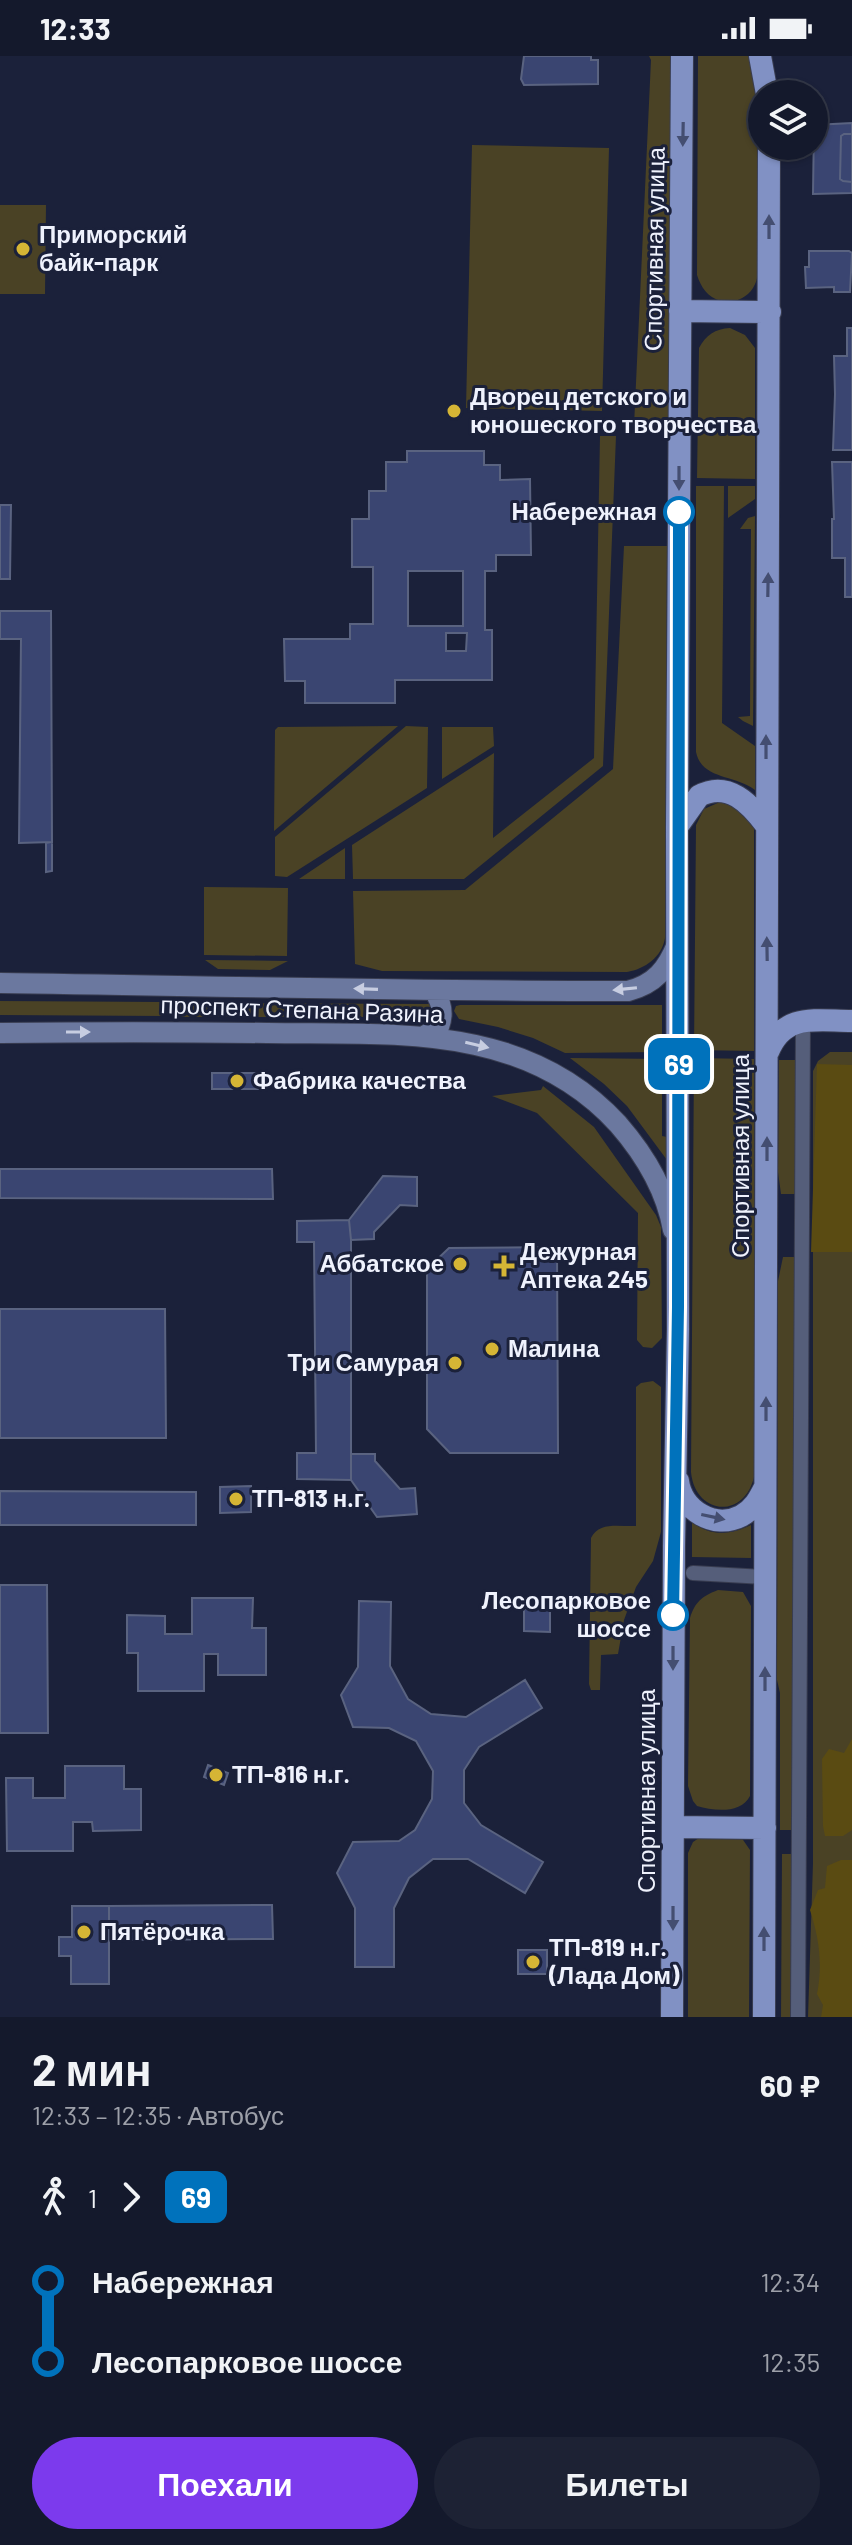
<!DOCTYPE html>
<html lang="ru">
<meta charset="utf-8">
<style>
body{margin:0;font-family:Barlow,sans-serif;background:#1d2234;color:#f1f3f6;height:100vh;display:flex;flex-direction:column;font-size:30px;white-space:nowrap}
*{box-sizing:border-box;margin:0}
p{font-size:26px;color:#9da0a9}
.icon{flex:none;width:44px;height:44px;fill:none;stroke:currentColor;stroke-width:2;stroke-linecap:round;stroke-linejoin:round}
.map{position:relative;height:1961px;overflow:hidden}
.panel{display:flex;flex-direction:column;background:#14192c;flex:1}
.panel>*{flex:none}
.badge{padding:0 16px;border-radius:12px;font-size:28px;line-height:52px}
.fabs{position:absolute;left:748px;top:24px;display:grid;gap:16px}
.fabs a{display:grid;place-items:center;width:80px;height:80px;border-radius:50%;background:#14192c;box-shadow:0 2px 6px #0004,0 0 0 2px #333848;font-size:40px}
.map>.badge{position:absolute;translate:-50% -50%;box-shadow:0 0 0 4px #fff}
.legs{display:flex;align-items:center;gap:12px;height:88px;padding:0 32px;font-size:26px}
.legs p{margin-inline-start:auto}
.head{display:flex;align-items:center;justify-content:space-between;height:136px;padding:0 32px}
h1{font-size:44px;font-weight:700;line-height:60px}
.action{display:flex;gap:16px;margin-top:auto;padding:16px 32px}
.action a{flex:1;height:92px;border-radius:48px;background:#7c3aed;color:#fff;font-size:32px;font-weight:700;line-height:92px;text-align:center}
.action a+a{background:#1d2234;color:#f1f3f6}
ul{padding:0 32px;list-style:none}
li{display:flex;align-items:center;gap:28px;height:80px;font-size:30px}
li i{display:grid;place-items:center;width:12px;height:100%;margin:0 10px;background:currentColor}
li i::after{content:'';width:20px;height:20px;margin:-10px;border:6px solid;border-radius:50%;background:#14192c}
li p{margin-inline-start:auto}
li:first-child i{background:linear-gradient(#0000 50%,currentColor 0)}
li:last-child i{background:linear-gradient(currentColor 50%,#0000 0)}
.status{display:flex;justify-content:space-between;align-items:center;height:56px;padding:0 40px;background:#14192c;direction:ltr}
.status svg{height:22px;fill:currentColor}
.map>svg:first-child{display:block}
.green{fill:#4a4225}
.forest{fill:#5a4b12}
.building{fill:#3a4571;stroke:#5a6380;stroke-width:2;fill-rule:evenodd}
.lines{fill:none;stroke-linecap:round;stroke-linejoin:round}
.street-casing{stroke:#393d51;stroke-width:16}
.secondary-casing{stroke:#393d51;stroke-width:22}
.primary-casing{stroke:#393d51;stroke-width:24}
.street{stroke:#555e7a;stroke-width:14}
.secondary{stroke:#6b789f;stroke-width:20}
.primary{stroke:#8191c4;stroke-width:22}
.oneway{fill:#444e71}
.oneway2{fill:#c7cde1}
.line-1-casing{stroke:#fff;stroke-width:18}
.line-1{stroke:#0072bc;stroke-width:12}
.poi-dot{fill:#d5b535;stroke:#1b213a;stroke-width:3}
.stop-1-dot{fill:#fff;stroke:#0072bc;stroke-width:4}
.labels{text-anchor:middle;stroke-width:6;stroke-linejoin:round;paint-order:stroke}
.poi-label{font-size:24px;font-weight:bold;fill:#eff2fd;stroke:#1b213a;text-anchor:start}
.street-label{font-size:24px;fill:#eff2fd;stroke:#1b213a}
.stop-label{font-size:24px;font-weight:bold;fill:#eff2fd;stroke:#1b213a;text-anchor:end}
</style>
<div class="status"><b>12:33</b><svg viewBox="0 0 49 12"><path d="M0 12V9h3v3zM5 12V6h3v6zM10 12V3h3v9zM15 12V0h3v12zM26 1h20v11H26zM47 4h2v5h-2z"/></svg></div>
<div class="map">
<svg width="852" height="1961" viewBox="0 0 852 1961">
<rect width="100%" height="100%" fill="#1b213a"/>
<!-- green -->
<path class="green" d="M649,0h21l1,19 -1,346 -6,5h-30l17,-366z
M698,0h51c14,57 10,120 9,178 0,16 4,40 -5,54 -7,11 -21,16 -32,13 -14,-4 -20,-14 -24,-26z
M472,89l137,3 -7,263 -136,-3z
M0,149h46l-1,89h-45z
M730,272l15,7 10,13v131l-58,-1 2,-130c7,-13 16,-19 31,-20z
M600,380h16l-13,330 -139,113h-111l-1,-34 142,-92 -1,85 101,-80z
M696,430h28l-2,237 33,23v44c-21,-16 -53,-10 -59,-38z
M728,430h27v13l-27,19z
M755,460l-2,210 -10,-5 -5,-4 12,-1 1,-187h-11l8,-11z
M624,490h43l-2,392c-3,19 -20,31 -38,34l-245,-1 -27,-7 -2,-73 112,-1 148,-121z
M398,670l-124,105 1,-101 3,-3z
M406,670l22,1 -1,61 -140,89 -12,-1v-39z
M442,671h51l1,19 -52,33z
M720,746l15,1 19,24v224l-60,-1 2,-225 8,-16z
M345,792v31h-46z
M204,831l84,1 -1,68 -83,-1z
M205,904l83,1 -18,9 -52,-1z
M0,945l163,1v14l-163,-1z
M176,947l254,1 4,1v12h-258z
M460,949h202v47l-97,1 -32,-15 -35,-11 -39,-8 -5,-8 2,-5z
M830,996h22v965h-44l5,-154v-792l5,-10z
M570,1002l92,1v77l5,1v23l-40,-54 -23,-22z
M694,1002l60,1v418c-10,43 -59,38 -63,-5z
M779,1004h19l-1,134h-16l-3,-22z
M543,1030l51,41 62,88 5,12 1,111 -10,10 -9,-1 -6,-7 1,-127 -101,-100 -45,-17 49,-6z
M783,1201h14l-1,573h-16v-137l-3,-13 1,-399z
M653,1325l8,6v145l-8,29 -17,26 -12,33 -6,34 -17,1 -1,35h-9l-2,-6 2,-146c8,-17 29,-11 45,-12v-139l5,-4z
M692,1466c19,15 38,13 59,3v33l-59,-1z
M718,1534l25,2 8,14 -1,190c-9,18 -36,15 -53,10l-4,-5 -5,-15 2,-168c5,-16 12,-22 28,-28z
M702,1780l39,1 9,13 -1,167h-61v-164l5,-11z
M782,1798h13l-1,163h-13z"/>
<!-- forest -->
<path class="forest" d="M817,1008l35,1v187h-41z
M852,1683v91l-9,6h-18l-2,-10 -1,-67 7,-10 15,4z
M841,1804h11v157h-31l2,-12 -6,-11c6,-30 2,-56 -7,-84l8,-20 7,-2 2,-22z"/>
<!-- building -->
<path class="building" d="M524,0h67v4h7v24l-74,1 -3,-6z
M852,67v11h-8l-3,2 -1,43 3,2 9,1v11l-39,1 1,-69z
M844,78h8v48l-9,-1 -3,-2 1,-43z
M809,195h40l3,2 -2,39h-16v-5l-28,1 -1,-21h4z
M847,272h5v122h-19l2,-56 -1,-38h13z
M407,395h77v14h16v15l30,-1 1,76h-35v16h-11v59h7v50h-97v23h-90v-22h-20l-1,-42h66v-15h23v-57h-21v-48h17v-28h17v-29h21zM408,515h55v55h-55z
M832,406h20v135h-7v-39h-13v-39h2z
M0,449h11l-1,74h-10z
M0,555h51l1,231 -33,1 2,-204h-21z
M446,577h21l-1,18h-20z
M52,786v29l-6,1v-29z
M212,1017h51v16h-51z
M0,1113h272l1,30 -273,-1z
M383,1120l34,1v29l-17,-1 -26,27v7l-23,1 -2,-20z
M349,1164l2,20v240l-54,-1v-26h19l-2,-211h-17v-21z
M557,1191l1,206h-108l-23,-24v-160l22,-21z
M0,1253h165l1,129h-166z
M351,1398h24v7l25,28 15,-1 2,26 -40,3 -26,-37z
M251,1430v26l-31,1v-26z
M0,1435l196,1v33h-196z
M0,1529h47l1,148h-48z
M192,1542h61l-1,30h14v47h-48v-21h-14v37h-66v-38h-11v-38l38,1v18h27z
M359,1545l32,1 -1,64 18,33 23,15 35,3 59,-37 17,28 -63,39 -15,23v33l17,22 62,37 -18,31 -57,-34h-35l-24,19 -15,30v59h-39v-59l-18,-35 16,-31 46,-1 16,-11 17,-31 1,-28 -17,-30 -27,-13 -36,-1 -12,-32 17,-28z
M524,1553h26v23l-26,-1z
M208,1709l20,8 -4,12 -20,-8z
M65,1710h59v23h17v41l-48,1 -1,-9h-19v29h-66l-1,-73h27v20h32z
M272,1849l1,34 -164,1v-34z
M72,1850h37v78h-38v-28h-12v-19h13z
M518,1894h29v24h-29z"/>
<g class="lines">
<!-- street casing -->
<g class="street-casing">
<path id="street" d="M693,1517l72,4
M798,1961l5,-996"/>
</g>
<!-- secondary casing -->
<g class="secondary-casing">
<path id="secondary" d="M0,927c209,3 419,8 628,8 27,-7 39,-22 49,-47
M0,977c89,-1 178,-1 267,0 126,2 258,-11 351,91 27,31 48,66 55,106
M424,980l15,-9c5,-13 3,-24 -5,-36"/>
</g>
<!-- primary casing -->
<g class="primary-casing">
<path id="primary" d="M760,0l7,38
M680,255l90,1
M677,771l5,-771
M768,996c16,-40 48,-31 84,-31
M678,1425c4,29 36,49 63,35 13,-7 18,-17 24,-29
M673,1771l92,1
M672,1961l2,-471 4,-217 -1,-502 22,-31c29,-16 51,8 67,29
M764,1961l5,-1871"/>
</g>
<!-- street -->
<use href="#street" class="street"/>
<!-- secondary -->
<use href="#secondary" class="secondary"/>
<!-- primary -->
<use href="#primary" class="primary"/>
</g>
<!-- one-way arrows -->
<defs><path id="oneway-solid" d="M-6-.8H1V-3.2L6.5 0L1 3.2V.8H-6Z" transform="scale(2)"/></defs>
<g class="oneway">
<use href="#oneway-solid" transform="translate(683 78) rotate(91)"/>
<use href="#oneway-solid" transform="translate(769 171) rotate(-90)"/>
<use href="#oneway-solid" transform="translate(679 422) rotate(90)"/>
<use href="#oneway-solid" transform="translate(768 529) rotate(-89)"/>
<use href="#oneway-solid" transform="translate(766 691) rotate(-90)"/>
<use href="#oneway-solid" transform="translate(767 893) rotate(-91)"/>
<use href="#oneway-solid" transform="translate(767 1093) rotate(-90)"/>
<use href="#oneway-solid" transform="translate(766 1353) rotate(-90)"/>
<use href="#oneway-solid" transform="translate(713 1461) rotate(12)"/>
<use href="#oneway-solid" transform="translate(673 1602) rotate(90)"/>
<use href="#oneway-solid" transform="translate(765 1623) rotate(-90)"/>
<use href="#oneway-solid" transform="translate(673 1862) rotate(90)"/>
<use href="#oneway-solid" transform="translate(764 1883) rotate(-90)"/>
</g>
<g class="oneway2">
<use href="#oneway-solid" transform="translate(366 933) rotate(-178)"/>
<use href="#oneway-solid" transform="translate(625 933) rotate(174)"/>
<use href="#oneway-solid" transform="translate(78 976)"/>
<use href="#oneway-solid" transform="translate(477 989) rotate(13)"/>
</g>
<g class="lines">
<!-- line-1 casing -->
<g class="line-1-casing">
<path id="line-1" d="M673,1559l5,-308 1,-795"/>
</g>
<!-- line-1 -->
<use href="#line-1" class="line-1"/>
</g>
<!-- markers -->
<g class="poi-dot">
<circle cx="23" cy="193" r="8"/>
<circle cx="454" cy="355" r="8"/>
<circle cx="237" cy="1025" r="8"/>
<circle cx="460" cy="1208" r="8"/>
<path d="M500 1198h8v8h8v8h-8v8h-8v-8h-8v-8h8z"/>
<circle cx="492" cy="1293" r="8"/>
<circle cx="455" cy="1307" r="8"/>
<circle cx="236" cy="1443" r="8"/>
<circle cx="216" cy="1719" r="8"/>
<circle cx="84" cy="1876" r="8"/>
<circle cx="533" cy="1906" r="8"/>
</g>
<g class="stop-1-dot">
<circle cx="679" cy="456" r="14"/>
<circle cx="673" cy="1559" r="14"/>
</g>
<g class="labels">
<!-- poi labels -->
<g class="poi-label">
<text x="39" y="187">Приморский<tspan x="39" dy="28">байк-парк</tspan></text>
<text x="470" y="349">Дворец детского и<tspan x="470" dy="28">юношеского творчества</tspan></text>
<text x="253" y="1033">Фабрика качества</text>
<text x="520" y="1204">Дежурная<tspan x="520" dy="28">Аптека 245</tspan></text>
<text x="444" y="1216" text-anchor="end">Аббатское</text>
<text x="508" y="1301">Малина</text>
<text x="439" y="1315" text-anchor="end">Три Самурая</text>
<text x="252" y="1451">ТП-813 н.г.</text>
<text x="232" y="1727">ТП-816 н.г.</text>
<text x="100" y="1884">Пятёрочка</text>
<text x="549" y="1900">ТП-819 н.г.<tspan x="549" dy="28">(Лада Дом)</tspan></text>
</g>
<!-- street labels -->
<g class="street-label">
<text transform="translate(655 193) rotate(-89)" y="8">Спортивная улица</text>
<text transform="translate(302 954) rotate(2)" y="8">проспект Степана Разина</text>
<text transform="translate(741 1100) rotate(-90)" y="8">Спортивная улица</text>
<text transform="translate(647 1735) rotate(-90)" y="8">Спортивная улица</text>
</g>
<!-- stop labels -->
<g class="stop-label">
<text x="657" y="464">Набережная</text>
<text x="651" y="1553">Лесопарковое<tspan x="651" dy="28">шоссе</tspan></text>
</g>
</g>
</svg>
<div class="fabs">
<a><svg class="icon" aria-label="layers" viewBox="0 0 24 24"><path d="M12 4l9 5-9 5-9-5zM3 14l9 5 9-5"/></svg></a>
</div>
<b class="badge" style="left:679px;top:1008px;background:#0072bc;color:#fff">69</b>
</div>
<section class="panel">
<div class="head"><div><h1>2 мин</h1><p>12:33 – 12:35 · Автобус</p></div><b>60 ₽</b></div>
<div class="legs"><svg class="icon" aria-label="walk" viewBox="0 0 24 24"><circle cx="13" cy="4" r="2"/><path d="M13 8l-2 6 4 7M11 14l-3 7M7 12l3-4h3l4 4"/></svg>1<svg class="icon" aria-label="forward" viewBox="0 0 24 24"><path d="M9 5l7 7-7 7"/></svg><b class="badge" style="background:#0072bc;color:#fff">69</b></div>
<ul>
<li><i style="color:#0072bc"></i><b>Набережная</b><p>12:34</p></li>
<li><i style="color:#0072bc"></i><b>Лесопарковое шоссе</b><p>12:35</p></li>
</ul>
<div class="action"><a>Поехали</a><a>Билеты</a></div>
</section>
